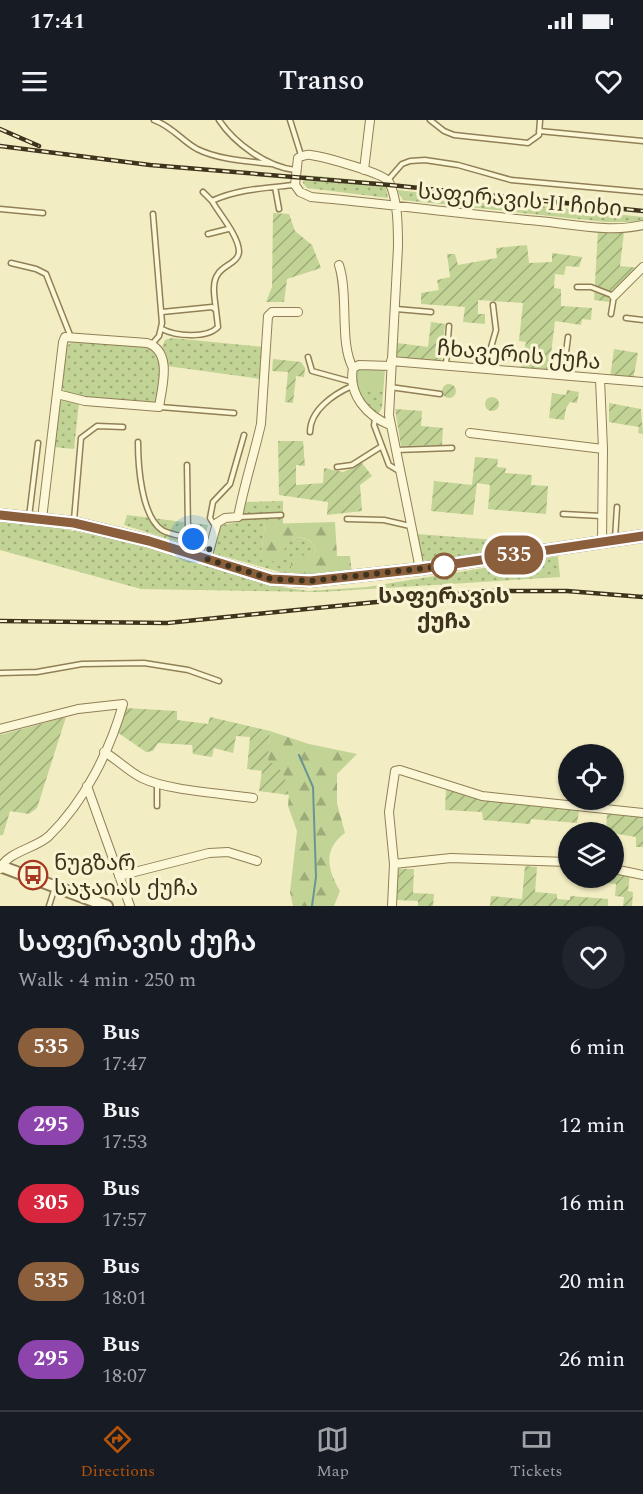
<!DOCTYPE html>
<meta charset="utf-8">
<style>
body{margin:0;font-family:Spectral,"Noto Sans Georgian",serif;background:#20242c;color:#f1f3f6;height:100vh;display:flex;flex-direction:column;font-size:22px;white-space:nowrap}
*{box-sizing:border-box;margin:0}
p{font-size:20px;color:#9ea1a6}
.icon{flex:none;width:33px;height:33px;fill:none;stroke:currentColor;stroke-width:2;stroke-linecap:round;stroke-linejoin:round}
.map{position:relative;height:786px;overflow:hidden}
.details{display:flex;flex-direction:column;background:#171b24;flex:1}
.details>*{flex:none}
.badge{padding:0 12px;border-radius:20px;font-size:21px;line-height:39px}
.controls{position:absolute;left:558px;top:624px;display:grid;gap:12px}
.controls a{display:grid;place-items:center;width:66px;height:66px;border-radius:50%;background:#171b24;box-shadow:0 2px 4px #0004;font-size:30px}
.you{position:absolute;width:30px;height:30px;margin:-15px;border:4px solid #fff;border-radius:50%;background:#1a73e8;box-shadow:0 0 0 9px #1a73e833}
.map>.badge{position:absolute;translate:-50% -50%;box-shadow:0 0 0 3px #fff}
.round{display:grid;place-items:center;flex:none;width:63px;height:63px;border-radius:32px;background:#20242c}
.overview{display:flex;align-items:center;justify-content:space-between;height:102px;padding:0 18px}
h1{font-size:28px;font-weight:600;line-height:45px}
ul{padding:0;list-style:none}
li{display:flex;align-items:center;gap:18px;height:78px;padding:0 18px}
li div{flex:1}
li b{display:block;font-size:22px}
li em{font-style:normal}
li .badge{min-width:66px;font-weight:700;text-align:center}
.status{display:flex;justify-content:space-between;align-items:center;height:42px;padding:0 30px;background:#171b24;direction:ltr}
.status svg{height:16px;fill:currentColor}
header{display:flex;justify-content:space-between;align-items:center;height:78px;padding:0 18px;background:#171b24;font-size:27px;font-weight:600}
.dock{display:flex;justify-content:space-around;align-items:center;height:84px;border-top:2px solid #363941;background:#171b24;font-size:16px;color:#9ea1a6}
.dock a{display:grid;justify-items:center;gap:3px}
.dock .current{color:#b45309}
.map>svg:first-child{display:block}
.grass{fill:url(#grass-dots)}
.forest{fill:url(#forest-firs)}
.park{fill:#c1d395}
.garden{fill:url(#garden-furrows)}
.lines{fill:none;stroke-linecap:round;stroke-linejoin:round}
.stream{stroke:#6b9592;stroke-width:2}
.service-casing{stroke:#907f57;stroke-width:7}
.minor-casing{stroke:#907f57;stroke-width:10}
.tertiary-casing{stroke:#907f57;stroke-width:14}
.secondary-casing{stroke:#71603a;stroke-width:14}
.service{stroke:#fcf8d7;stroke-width:4}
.minor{stroke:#fcf8d7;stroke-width:8}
.tertiary{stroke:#fcf8d7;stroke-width:10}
.secondary{stroke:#fcf8d7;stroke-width:10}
.rail-casing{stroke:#3e331d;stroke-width:4.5}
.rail{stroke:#f9f5d3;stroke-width:2;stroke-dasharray:7;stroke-linecap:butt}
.line-casing{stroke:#fff;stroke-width:14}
.line{stroke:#8b5e3c;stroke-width:9}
.walk{stroke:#3e331d;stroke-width:6;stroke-dasharray:0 10.8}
.stop-dot{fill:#fff;stroke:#8b5e3c;stroke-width:3}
.labels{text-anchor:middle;stroke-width:6;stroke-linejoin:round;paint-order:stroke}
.street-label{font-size:22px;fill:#3e331d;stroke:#f9f5d3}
.stop-label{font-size:22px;font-weight:bold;fill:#3e331d;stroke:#f9f5d3}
.poi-label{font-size:22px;fill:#3e331d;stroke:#f9f5d3;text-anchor:start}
</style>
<div class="status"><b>17:41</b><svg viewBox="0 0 49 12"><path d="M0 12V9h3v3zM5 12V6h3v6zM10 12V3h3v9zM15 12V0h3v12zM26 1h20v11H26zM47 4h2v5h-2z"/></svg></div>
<header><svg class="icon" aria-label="menu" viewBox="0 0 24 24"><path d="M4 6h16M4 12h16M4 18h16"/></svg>Transo<svg class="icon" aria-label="heart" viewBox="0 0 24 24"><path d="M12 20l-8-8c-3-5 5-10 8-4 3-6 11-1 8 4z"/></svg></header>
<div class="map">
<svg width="643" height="786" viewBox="0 0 643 786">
<defs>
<pattern id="grass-dots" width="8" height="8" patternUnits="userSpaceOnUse" patternTransform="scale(1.5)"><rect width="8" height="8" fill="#c1d395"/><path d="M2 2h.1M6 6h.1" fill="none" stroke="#9eac79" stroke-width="1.8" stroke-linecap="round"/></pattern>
<pattern id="forest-firs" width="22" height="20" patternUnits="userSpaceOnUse" patternTransform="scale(1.5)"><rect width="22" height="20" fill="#c1d395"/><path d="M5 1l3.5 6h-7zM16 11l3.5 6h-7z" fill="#9eac79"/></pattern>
<pattern id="garden-furrows" width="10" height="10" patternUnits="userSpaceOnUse" patternTransform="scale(1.5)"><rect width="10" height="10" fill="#c1d395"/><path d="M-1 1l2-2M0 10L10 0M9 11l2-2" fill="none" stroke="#9eac79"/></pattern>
</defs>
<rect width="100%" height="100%" fill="#f3edc3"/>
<!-- grass -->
<path class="grass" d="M304,55l77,7 5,5 2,11 -81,-10 -4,-5z
M397,70l246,27v5h-37l-203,-22z
M172,218l91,9 -2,32 -94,-13 -5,-19 3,-7z
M75,220l71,5c22,13 14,38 11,59l-77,-8 -15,-4 -4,-7 4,-38z
M357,248l28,1 -3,39 -4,6c-17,-6 -26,-30 -21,-46z
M63,280l16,3 -5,46 -21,-2 6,-44z
M283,381v23h-18l-4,31c18,-9 43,-31 55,-5l-3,6 -22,6v13l-79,-22 9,-28 18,-3 4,-20z
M127,395l81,10 -6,20 -5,3 -73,-23z
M0,401l58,7 85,16 131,42 34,5 59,-4 191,-31 2,21 -239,15 -180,-3 -141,-39z
M417,414l132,10 -123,18 -3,-3z"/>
<!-- forest -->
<path class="forest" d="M335,402l2,34h13l2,18 -61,1v-14l5,-6 17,1 3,-6c-6,-14 -18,-16 -30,-7l-3,14 -6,5 -11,-2 -5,-5 4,-31z
M270,611l39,13 48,10 -20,20v29l8,30c-22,16 -18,36 -5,58l-6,15h-41l-3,-14 7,-61 -9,-25 1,-11 -21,-34z"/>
<!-- park -->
<path class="park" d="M358,250h25v19h-25z"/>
<!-- garden -->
<path class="garden" d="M273,93l16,1 6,17 17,14 9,23 -34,11 -3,23h-18l6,-15z
M598,111l26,1 -4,34 20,2 -27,25 -3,9 -16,-2z
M527,125l2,18 23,-1v-9l30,4 -3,10 -13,-1 -2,9 -9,-1 -1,14 7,1v17l31,2 -1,12 -9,-1 -1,6 -26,-4 -6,49 -28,-3 5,-25 -7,-1 4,-38 -45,-3v14h7v10l-22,-2 2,-15 -44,-3v-11l18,-3 -2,-10 13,-3 -3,-23h8l3,11 39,-7 -1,-10z
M431,202l14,2 -4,38 -45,-5 1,-14 31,4z
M614,229l24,4 -5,27 -23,-2z
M273,239l28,3 4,6 -1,9 -8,-1 -3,27 -8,-1 3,-30 -16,-1z
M442 271a7 7 0 1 1 14 0a7 7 0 1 1-14 0Z
M567,270l12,2 -2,11 -7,-1 -4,6 -2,12 -15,-2 3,-25 14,2z
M485 284a7 7 0 1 1 14 0a7 7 0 1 1-14 0Z
M609,283l32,6 2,25 -5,-1 1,-6 -30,-5z
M395,289l27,2 -1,15 22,2 -1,17 -41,1z
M278,321h25l2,25 -9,-1v20l27,-2 1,-15 19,4 19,-9 10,13 -12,9 2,26 -35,4 1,-13 -49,-7z
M475,337l23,2 -1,8 9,1 -1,5 27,2 -1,10 17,1 -2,28 -58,-5 2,-24 -13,-2 -4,32 -42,-4 3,-30 38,4z
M125,588l52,3v9l31,4 2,-7 60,14 -2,30c15,7 18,17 21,34l-30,-4 3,-20 -15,-2 3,-32 -14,-1 -3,17 -19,-5 -2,9 -19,-3 -1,-9 -34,-2 -5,8 -7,1 -29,-20z
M66,597l-29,91 -8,6 -19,-3 -7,24h-3v-100z
M446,668l48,13 85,10 -2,12 -46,-4 -1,5 -47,-4 -1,-8 -37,-2z
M607,693l36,3v31h-7v-10l-30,-5z
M525,746l12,1 -2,25 22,2v5l13,1v-4l38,3v7h-118l1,-10 31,3z
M397,749h17l-1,24 21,1 -1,12h-15v-5l-22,-1z
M614,753l16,1 -2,17 5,1 -1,14h-9l1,-9 -9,-1 1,-12 -29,-3v-3h27z"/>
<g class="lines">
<!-- stream -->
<path class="stream" d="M299,635l14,32 3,90 -4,29"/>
<!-- service casing -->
<g class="service-casing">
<path id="service" d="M154,0c19,7 28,21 43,29 22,11 51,12 75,15
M219,0c15,23 48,47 76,50
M290,0l11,35
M430,0l14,11 10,4 74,8 11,-8 1,-15
M539,11l104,10
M388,60l14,-16 8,-3 15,-1 33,5 53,15 132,12
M275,67l4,22
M203,72l9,9
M0,89l43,4
M208,114l20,-5
M11,143l25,6 10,5 24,61
M577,167h14l23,9 -3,18
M396,189l35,3
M216,190c-1,-10 -5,-27 2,-36 5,-9 21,-11 21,-23 -1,-16 -19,-36 -27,-50 25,-12 55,-13 82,-16
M162,192l50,-5 4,3 2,17c-11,12 -43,9 -56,2
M626,198l17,2
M152,224l7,-8 3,-13 -9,-109
M308,237l4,14 40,11
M446,244l3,-38
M485,248l11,-38 -3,-25
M563,256l5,-39
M390,267l50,7
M160,287l74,6
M375,299l-1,6 15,40 10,6
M310,312c0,-22 24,-38 42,-46
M138,322c0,22 3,74 24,88 8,5 22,6 31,9
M396,330l56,-2
M187,345l1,66 5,8 17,7
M337,347l15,-2 30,-19
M563,394l38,2
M29,397l9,-74
M238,397l43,-2
M347,399l37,1 26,6
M74,400l7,-82 16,-12 26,1
M215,406l-5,-8 3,-16 17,-18 14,-49
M615,419l2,-32
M0,553l37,-1 45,-8 62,-1 44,7 31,11
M157,686v-23
M49,786l6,-19"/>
</g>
<!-- minor casing -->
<g class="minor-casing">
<path id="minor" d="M364,50l6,-50
M339,145c10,31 0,78 14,103
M614,176l29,-29
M391,241l252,21
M353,248c-5,27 14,48 37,57
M353,248l6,-3 32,1
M600,259l3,70 -1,93
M470,313l133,16
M42,399l21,-177 2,-5 82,6c26,8 15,44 12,64l-74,-6 -28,-7
M207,439l10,-36 8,-5 13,-1c6,-32 16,-62 23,-93l7,-108 4,-4h26
M420,449l-31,-154 9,-168c0,-19 0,-48 -9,-65 -5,-9 -65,-25 -78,-27 -5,-1 -9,1 -13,3l-3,27 5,7 11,5c76,7 152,17 228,24 33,3 71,12 104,4
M0,609l78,-20 45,-5c-13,47 -39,98 -74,132 -14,13 -41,15 -49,33
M104,632c13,7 25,20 38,26 27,13 80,15 111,20
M87,666l43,120
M394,744l57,-6 117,4
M614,749l29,6
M119,756l90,-23 19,-1 29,9
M392,786l2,-42 -5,-52 6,-41 5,-1 82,26 161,17"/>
</g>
<!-- tertiary casing -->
<g class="tertiary-casing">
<path id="tertiary" d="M0,746l107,40"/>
</g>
<!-- secondary casing -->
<g class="secondary-casing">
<path id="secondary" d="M0,395l74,8 75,18 122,38 39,2 110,-12 223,-33"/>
</g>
<!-- service -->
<use href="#service" class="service"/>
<!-- minor -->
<use href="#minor" class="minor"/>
<!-- tertiary -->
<use href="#tertiary" class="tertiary"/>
<!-- secondary -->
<use href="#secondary" class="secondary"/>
<!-- rail casing -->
<g class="rail-casing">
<path id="rail" d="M0,9l39,17
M0,26l150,19 240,20 253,26
M0,501l167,2 320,-32h80l76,6"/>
</g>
<!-- rail -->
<use href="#rail" class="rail"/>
</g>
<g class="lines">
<!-- line casing -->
<g class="line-casing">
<path id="line" d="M0,395l74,8 75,18 122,38 39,2 110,-12 223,-33"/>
</g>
<!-- line -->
<use href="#line" class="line"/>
<!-- walk -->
<path class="walk" d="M193,419l17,7 -3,13 64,20 39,2 134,-15"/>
</g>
<!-- icons -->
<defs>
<g id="bus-ring" transform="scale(1.5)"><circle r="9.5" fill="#f9f5d3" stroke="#a63720" stroke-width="1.5"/><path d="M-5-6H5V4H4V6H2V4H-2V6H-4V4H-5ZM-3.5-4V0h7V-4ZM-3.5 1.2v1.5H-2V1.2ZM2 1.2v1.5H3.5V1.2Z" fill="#a63720"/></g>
</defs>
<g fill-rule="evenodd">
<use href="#bus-ring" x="33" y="755"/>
</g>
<!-- markers -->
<circle class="stop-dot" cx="444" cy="446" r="12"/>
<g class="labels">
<!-- street labels -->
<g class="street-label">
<text transform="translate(520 79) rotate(5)" y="8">საფერავის II ჩიხი</text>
<text transform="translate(519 234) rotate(5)" y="8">ჩხავერის ქუჩა</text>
</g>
<!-- stop labels -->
<g class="stop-label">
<text x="444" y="483">საფერავის<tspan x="444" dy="25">ქუჩა</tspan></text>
</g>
<!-- poi labels -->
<g class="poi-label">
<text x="54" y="750">ნუგზარ<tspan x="54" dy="25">საჯაიას ქუჩა</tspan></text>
</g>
</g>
</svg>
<div class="controls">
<a><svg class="icon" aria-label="locate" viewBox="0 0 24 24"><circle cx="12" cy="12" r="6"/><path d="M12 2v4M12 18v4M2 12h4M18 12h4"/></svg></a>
<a><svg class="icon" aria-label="layers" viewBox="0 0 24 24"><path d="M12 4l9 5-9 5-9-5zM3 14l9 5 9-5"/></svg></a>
</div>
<div class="you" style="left:193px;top:419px"></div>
<b class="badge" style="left:514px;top:435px;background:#8b5e3c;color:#fff">535</b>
</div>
<section class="details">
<div class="overview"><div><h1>საფერავის ქუჩა</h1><p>Walk · 4 min · 250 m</p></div><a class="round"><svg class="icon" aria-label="heart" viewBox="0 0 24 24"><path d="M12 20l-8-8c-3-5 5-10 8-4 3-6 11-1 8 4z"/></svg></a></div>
<ul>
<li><span class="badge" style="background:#8b5e3c;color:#fff">535</span><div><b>Bus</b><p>17:47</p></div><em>6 min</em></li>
<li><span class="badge" style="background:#8e44ad;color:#fff">295</span><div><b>Bus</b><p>17:53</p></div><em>12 min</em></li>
<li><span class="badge" style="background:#d7263d;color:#fff">305</span><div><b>Bus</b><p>17:57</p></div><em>16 min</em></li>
<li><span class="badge" style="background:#8b5e3c;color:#fff">535</span><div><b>Bus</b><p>18:01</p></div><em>20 min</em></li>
<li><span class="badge" style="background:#8e44ad;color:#fff">295</span><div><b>Bus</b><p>18:07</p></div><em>26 min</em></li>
</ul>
</section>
<nav class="dock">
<a class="current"><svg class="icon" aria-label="directions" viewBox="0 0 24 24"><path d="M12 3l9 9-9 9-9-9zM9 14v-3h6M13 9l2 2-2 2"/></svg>Directions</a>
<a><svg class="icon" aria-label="map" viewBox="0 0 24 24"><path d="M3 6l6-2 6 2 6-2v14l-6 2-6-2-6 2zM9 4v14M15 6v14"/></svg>Map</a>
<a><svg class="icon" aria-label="tickets" viewBox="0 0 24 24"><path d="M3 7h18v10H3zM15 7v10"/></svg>Tickets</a>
</nav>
